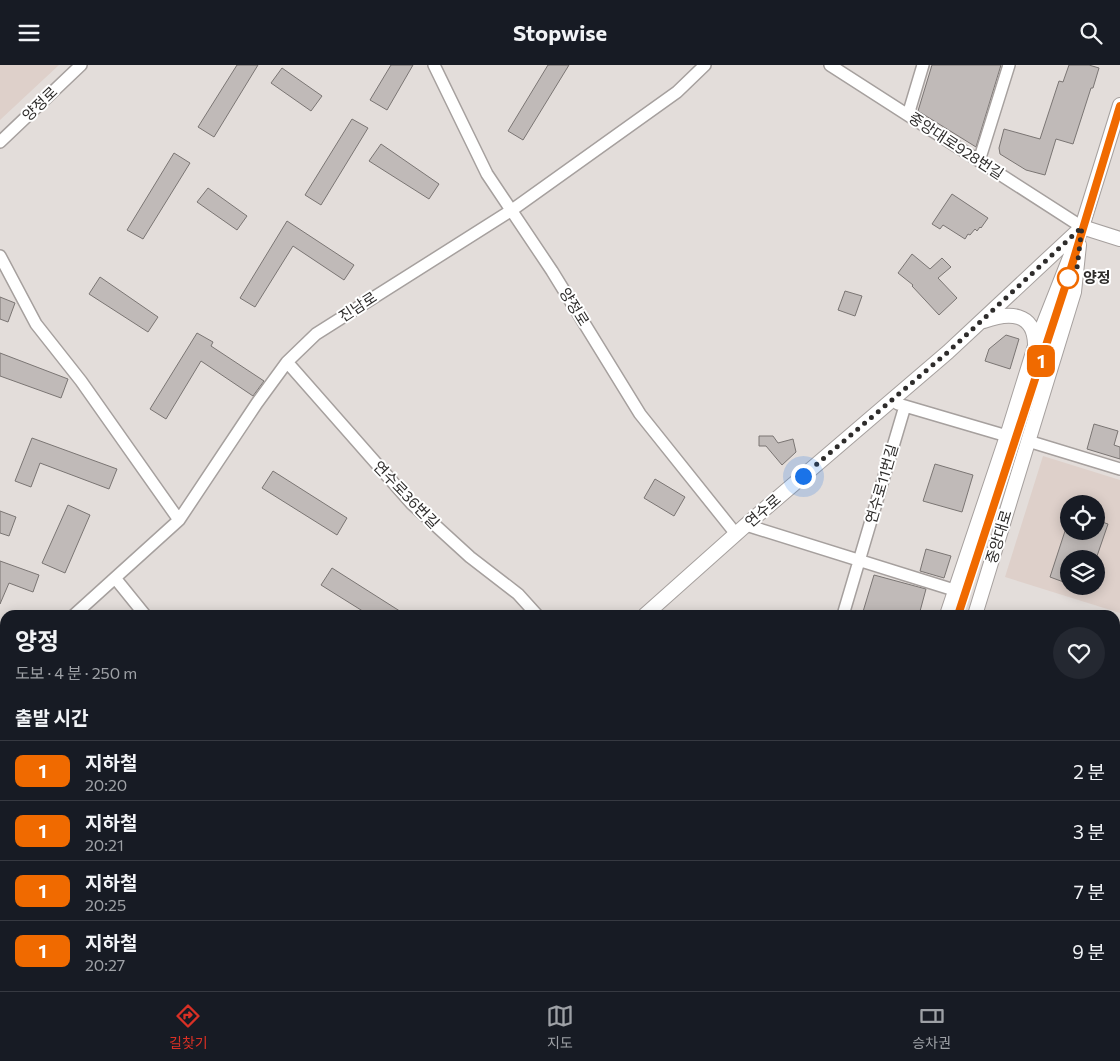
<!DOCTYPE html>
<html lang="ko">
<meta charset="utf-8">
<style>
body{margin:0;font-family:Commissioner,"Noto Sans KR",sans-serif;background:#242831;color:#f1f3f6;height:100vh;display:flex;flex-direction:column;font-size:19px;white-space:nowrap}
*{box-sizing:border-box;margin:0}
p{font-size:16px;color:#9ea1a6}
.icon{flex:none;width:28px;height:28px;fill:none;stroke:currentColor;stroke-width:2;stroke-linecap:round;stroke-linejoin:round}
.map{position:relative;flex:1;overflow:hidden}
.panel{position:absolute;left:0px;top:545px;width:1120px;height:381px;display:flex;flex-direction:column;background:#171b24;border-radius:15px 15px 0 0;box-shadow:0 2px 12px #0003}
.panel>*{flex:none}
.badge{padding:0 10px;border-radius:8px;font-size:18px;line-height:32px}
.tools{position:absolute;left:1060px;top:430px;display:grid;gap:10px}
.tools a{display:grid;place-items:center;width:45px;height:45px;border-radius:50%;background:#171b24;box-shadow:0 2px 12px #0003;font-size:25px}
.you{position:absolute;width:25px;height:25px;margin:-12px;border:4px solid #fff;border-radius:50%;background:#1a73e8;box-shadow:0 0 0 8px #1a73e833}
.map>.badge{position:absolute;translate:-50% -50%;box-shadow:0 0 0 2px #fff}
h2{padding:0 15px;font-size:19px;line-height:45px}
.round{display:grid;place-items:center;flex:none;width:52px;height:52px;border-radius:26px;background:#242831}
.summary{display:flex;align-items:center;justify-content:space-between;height:85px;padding:0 15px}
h1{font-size:24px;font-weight:700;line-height:38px}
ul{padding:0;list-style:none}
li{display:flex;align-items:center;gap:15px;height:60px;padding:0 15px;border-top:1px solid #363941}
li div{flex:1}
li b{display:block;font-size:19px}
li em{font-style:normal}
li .badge{min-width:55px;font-weight:700;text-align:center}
header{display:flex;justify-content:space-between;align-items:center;height:65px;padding:0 15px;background:#171b24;font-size:22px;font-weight:700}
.tab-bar{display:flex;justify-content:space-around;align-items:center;height:70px;border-top:1px solid #363941;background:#171b24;font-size:14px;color:#9ea1a6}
.tab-bar a{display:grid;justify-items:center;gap:2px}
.tab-bar .on{color:#d93025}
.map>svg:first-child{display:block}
.built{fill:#ded0ca;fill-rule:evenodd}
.building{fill:#c0bab8;stroke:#7a7573}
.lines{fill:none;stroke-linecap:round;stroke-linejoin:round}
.minor-casing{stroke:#a6a09e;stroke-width:14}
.major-casing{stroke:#a6a09e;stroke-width:16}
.minor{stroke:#fff;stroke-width:11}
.major{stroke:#fff;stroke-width:14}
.line-casing{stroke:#fff;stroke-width:11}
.line{stroke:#f06a00;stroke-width:8}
.walk{stroke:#2e2c2b;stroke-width:5;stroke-dasharray:0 9}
.stop-dot{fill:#fff;stroke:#f06a00;stroke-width:2.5}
.labels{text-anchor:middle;stroke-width:4;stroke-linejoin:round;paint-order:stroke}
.street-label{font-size:15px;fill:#2e2c2b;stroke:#fff}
.stop-label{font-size:15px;font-weight:bold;fill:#2e2c2b;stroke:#fff;text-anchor:start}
</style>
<header><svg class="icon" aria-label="menu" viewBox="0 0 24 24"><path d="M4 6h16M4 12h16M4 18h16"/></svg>Stopwise<svg class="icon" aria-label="search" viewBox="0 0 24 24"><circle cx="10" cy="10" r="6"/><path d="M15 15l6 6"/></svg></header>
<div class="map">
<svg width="1120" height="926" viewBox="0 0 1120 926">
<rect width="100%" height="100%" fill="#e3ddda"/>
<!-- built -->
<path class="built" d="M0,0h59l-59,55z
M1043,391l77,24v133l-115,-36zM1069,439h27v27h-27zM1069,494h27v27h-27z"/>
<!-- building -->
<path class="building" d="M237,0h21l-44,72 -16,-10z
M391,0h22l-26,45 -17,-10z
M548,0h21l-46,75 -15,-9z
M932,0h69l-25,82 -58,-36z
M1069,0h20l10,3 -6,20h-2l-18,56 -17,-5 -11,36 -19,-5 -26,-16 -1,-6 5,-19 36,10 19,-58 4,1z
M282,3l40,28 -11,15 -40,-28z
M352,54l16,9 -47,77 -16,-10z
M381,79l58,40 -10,15 -60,-38z
M174,88l16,10 -47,76 -16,-9z
M208,123l39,28 -10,14 -40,-28z
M952,129l36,24 -7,10 -1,-1 -3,4 -2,-2 -5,6 -2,-1 -3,5 -22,-14 -3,4 -8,-5z
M287,156l67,44 -10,15 -51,-34 -38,61 -15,-9z
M912,189l18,15 12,-11 9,9 -13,11 19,20 -18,17 -27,-29 1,-1 -15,-12z
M100,212l58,40 -10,15 -59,-38z
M845,226l17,5 -7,20 -17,-6z
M0,232l15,6 -7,19 -8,-3z
M197,268l16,9 -2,4 53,35 -11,15 -52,-35 -35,58 -16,-10z
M1006,270l13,4 -9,30 -25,-8 4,-12z
M0,288l68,26 -7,19 -61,-22z
M1094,359l24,7 -4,14 6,2v12l-33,-10z
M759,371h14l5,7 15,-4 3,13 -14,13 -16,-19h-7z
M32,373l85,31 -8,20 -69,-26 -9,24 -16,-6z
M935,399l38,11 -11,37 -39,-11z
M273,406l74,47 -10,17 -75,-47z
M655,414l30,18 -11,19 -30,-18z
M68,440l22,10 -25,58 -23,-10z
M0,446l16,6 -7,19 -9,-3z
M1096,455l12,4 -12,35h-27v25l-19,-7 15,-46h31z
M926,484l25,7 -7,22 -24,-7z
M0,496l39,14 -6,17 -24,-9 -9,21z
M332,503l74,47h-37l-48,-30z
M874,510l52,14 -7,26h-24l-10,-3 -1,3h-22z"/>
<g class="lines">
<!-- minor casing -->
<g class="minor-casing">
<path id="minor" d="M434,0l53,109 65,97 88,143 96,120
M830,0l252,162
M908,50l15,-50
M0,77l81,-77
M979,96l30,-96
M0,191l36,68 45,57 98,139
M287,297l125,142 58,53 48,37 19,21
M898,339l109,32
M1028,376l92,28
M746,460l208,65
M115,513l30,37
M74,550l105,-95 78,-117 30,-41 29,-28 196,-124 165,-118 28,-27
M843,550l62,-209
M0,617l5,-5
M0,687l5,6
M1115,710l5,2
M0,735l5,-4
M0,828l5,6
M0,846l5,-4
M1115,888l5,2
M82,921l4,5
M581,921l15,5
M378,926l6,-5
M654,926l1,-5
M729,926l2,-5
M1037,926l1,-5"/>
</g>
<!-- major casing -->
<g class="major-casing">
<path id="major" d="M1082,162l38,12
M984,256c25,-9 50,-9 51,23
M645,550l101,-90 202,-173 134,-125
M947,550l60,-179 28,-90 47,-119 38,-122
M975,550l99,-323 5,-47
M172,926l9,-5
M837,926l2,-5
M860,926l2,-5"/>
</g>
<!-- minor -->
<use href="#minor" class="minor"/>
<!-- major -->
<use href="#major" class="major"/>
</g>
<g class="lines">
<!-- line casing -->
<g class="line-casing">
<path id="line" d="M958,550l110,-337 52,-172"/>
</g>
<!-- line -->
<use href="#line" class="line"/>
<!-- walk -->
<path class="walk" d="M803,411l145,-124 134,-125 -6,49 -8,2"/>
</g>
<!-- markers -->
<circle class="stop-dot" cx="1068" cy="213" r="10"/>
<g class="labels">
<!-- street labels -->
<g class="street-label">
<text transform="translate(40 39) rotate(-44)" y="5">양정로</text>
<text transform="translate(956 81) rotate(33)" y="5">중앙대로928번길</text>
<text transform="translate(358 242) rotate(-33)" y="5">진남로</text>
<text transform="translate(574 242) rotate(58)" y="5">양정로</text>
<text transform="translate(882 419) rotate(-74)" y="5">연수로11번길</text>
<text transform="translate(406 430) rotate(46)" y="5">연수로36번길</text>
<text transform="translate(763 446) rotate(-41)" y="5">연수로</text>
<text transform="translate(999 472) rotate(-73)" y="5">중앙대로</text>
</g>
<!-- stop labels -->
<g class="stop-label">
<text x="1083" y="218">양정</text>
</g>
</g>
</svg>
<div class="tools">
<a><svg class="icon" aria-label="locate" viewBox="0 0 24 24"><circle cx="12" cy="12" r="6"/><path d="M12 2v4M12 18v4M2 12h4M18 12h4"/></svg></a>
<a><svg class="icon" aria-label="layers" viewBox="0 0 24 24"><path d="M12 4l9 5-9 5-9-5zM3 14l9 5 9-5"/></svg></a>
</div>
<div class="you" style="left:803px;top:411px"></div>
<b class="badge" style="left:1041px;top:296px;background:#f06a00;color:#fff">1</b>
<section class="panel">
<div class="summary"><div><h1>양정</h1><p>도보 · 4 분 · 250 m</p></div><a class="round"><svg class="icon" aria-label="heart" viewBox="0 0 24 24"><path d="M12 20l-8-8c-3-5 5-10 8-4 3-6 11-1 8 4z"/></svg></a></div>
<h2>출발 시간</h2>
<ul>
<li><span class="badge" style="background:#f06a00;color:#fff">1</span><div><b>지하철</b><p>20:20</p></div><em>2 분</em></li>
<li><span class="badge" style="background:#f06a00;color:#fff">1</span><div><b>지하철</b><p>20:21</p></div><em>3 분</em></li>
<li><span class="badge" style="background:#f06a00;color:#fff">1</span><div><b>지하철</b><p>20:25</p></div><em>7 분</em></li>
<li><span class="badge" style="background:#f06a00;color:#fff">1</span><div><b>지하철</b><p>20:27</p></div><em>9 분</em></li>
</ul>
</section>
</div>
<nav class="tab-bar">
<a class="on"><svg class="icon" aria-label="directions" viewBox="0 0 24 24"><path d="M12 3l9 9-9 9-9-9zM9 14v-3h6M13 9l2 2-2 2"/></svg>길찾기</a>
<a><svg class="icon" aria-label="map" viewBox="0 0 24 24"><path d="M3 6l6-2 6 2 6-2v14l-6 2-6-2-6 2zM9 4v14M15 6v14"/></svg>지도</a>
<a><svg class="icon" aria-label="tickets" viewBox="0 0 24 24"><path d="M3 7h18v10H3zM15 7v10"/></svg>승차권</a>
</nav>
